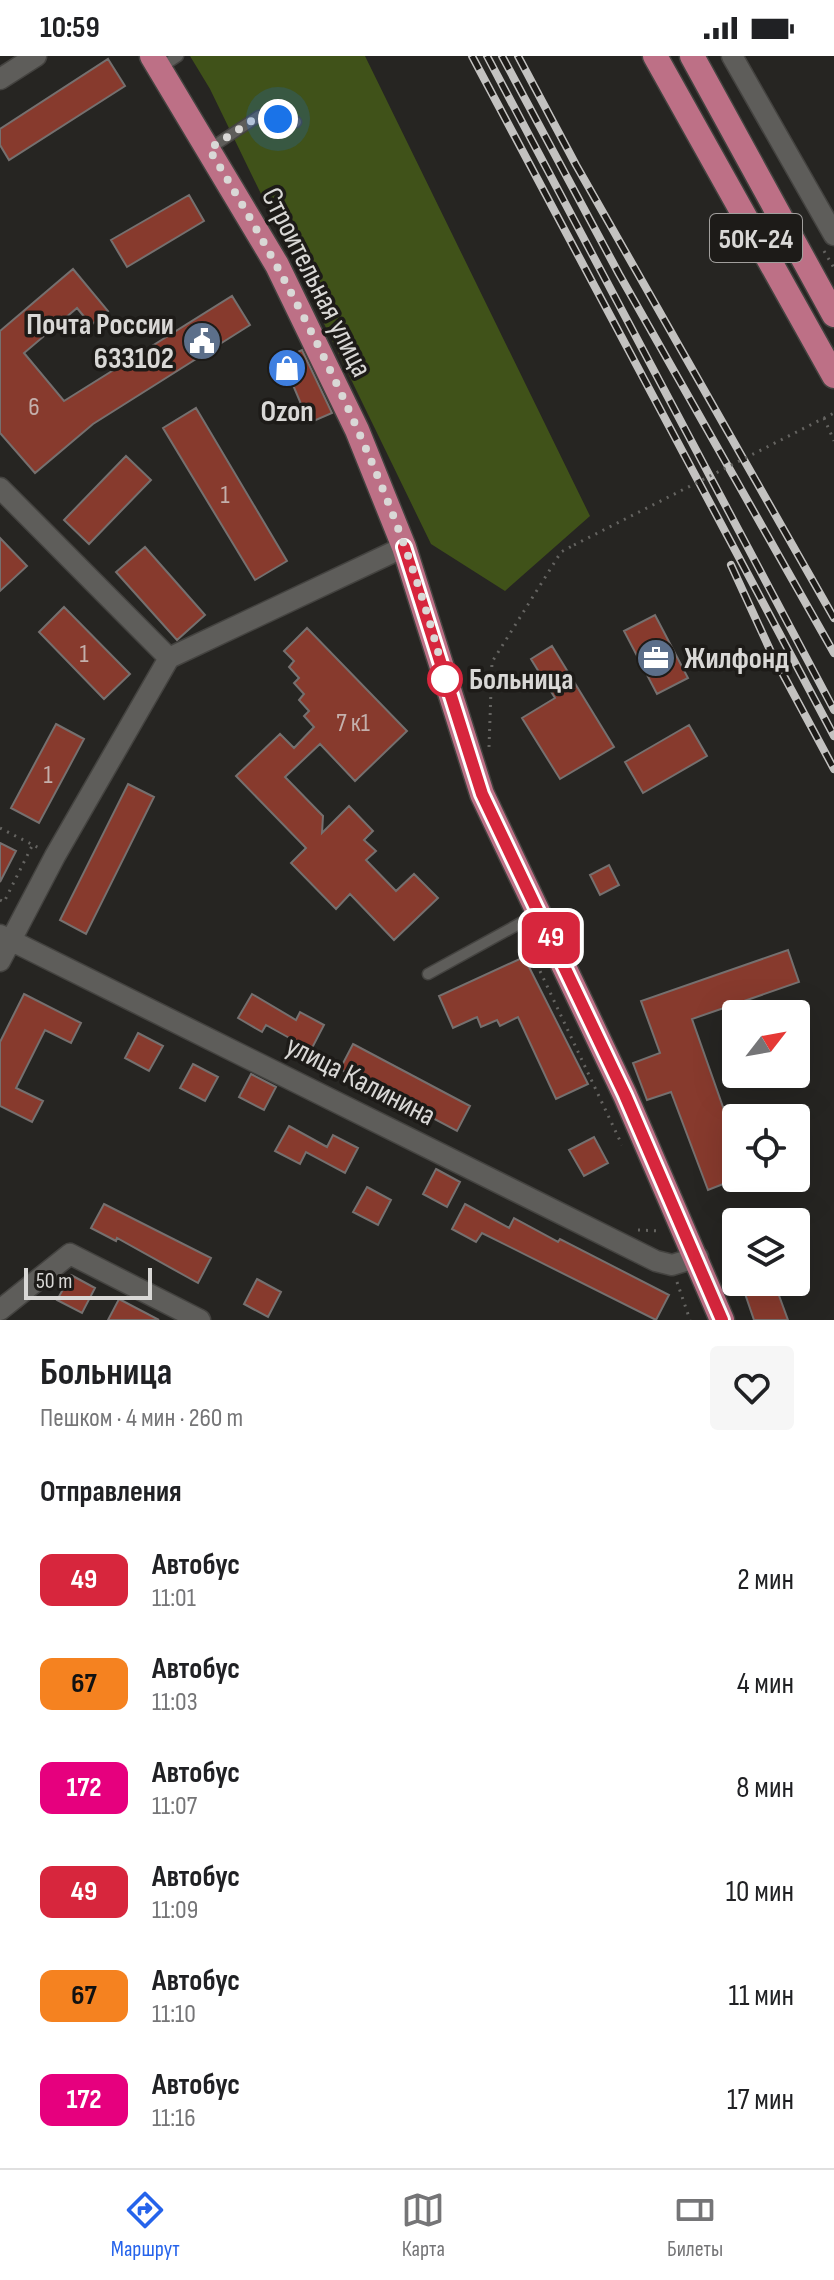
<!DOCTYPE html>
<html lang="ru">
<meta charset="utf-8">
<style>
body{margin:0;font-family:"Sofia Sans Condensed",sans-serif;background:#f6f6f6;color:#202124;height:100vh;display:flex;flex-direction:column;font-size:30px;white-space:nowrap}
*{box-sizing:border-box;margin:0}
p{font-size:26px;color:#757577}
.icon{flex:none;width:44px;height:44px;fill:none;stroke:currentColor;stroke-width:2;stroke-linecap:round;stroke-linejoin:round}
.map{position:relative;height:1264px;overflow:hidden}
.sheet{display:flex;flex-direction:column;background:#fff;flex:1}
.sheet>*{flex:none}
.badge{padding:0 16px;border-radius:12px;font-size:28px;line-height:52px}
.needle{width:52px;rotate:59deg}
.fabs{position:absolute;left:722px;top:944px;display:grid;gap:16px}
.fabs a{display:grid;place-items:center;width:88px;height:88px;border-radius:8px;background:#fff;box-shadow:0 8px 32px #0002;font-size:40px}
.scale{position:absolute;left:24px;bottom:20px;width:128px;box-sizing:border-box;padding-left:8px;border:4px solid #d9d8d6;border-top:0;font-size:22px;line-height:28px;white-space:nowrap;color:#d9d8d6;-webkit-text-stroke:6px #1d1b18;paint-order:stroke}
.you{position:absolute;width:40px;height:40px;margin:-20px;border:6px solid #fff;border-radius:50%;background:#1a73e8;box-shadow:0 0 0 12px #1a73e833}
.map>.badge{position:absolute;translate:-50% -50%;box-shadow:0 0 0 4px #fff}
h2{padding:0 40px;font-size:30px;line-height:72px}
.round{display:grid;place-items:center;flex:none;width:84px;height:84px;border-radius:8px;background:#f6f6f6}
.head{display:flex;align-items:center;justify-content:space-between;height:136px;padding:0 40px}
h1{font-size:38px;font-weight:700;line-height:60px}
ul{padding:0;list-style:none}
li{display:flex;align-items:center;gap:24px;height:104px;padding:0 40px}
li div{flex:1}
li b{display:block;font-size:30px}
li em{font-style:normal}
li .badge{min-width:88px;font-weight:700;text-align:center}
.status{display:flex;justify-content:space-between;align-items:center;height:56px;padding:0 40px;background:#fff;direction:ltr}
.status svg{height:22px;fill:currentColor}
.menu{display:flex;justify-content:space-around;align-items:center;height:112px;border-top:2px solid #e0e0e0;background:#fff;font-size:22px;color:#757577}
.menu a{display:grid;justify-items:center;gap:4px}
.menu .on{color:#2563eb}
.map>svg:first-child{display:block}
.green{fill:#405219}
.building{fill:#873a2d;stroke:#75706f;stroke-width:2}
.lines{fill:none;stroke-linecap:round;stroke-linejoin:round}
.lane-casing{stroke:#444340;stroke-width:13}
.street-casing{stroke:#444340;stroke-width:23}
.primary-casing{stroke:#444340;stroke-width:27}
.path{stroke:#656461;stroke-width:3;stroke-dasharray:2 6;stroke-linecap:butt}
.lane{stroke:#5e5d5a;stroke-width:10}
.street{stroke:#5e5d5a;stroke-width:20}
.primary{stroke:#bd7086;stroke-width:24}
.rail-casing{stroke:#c3c2c0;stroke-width:8}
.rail{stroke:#1d1b18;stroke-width:5;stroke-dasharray:15;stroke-linecap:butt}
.path-bridge{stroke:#656461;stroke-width:3;stroke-dasharray:2 6;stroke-linecap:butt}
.line-casing{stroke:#fff;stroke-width:18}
.line{stroke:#d7263d;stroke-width:12}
.walk{stroke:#d9d8d6;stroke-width:8;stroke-dasharray:0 14.4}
.stop-dot{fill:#fff;stroke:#d7263d;stroke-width:4}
.labels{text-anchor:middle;stroke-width:7;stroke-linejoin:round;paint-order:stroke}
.number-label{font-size:26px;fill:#c4b0ac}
.shield{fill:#1d1b18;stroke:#a19f9d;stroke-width:2}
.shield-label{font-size:28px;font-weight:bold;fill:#d9d8d6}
.street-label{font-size:30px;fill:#d9d8d6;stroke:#1d1b18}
.poi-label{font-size:30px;font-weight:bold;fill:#d9d8d6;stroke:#1d1b18;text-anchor:end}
.stop-label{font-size:30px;font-weight:bold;fill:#d9d8d6;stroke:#1d1b18;text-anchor:start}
</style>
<div class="status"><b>10:59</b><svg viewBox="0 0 49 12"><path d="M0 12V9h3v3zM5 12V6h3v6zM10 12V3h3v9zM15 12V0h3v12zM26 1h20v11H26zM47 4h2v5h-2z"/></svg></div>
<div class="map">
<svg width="834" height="1264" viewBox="0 0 834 1264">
<rect width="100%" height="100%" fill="#262522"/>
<!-- green -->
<path class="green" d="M190,0h175l225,460 -85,75 -74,-47 -221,-455z"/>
<!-- building -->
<path class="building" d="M108,3l17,27 -116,74 -9,-15v-16z
M189,139l15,26 -77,46 -16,-27z
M73,213l35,42 -17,14 -14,-17 -53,45 40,48 168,-105 18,29 -157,99 -58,49 -35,-40v-102z
M302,294l30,63 -23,10 -27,-64z
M196,352l91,153 -32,19 -92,-152z
M126,400l25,24 -62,64 -25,-24z
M0,482l27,28 -27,25z
M145,491l60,68 -28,25 -61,-68z
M64,551l66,67 -26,25 -65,-67z
M655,559l33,63 -31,16 -33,-63z
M307,572l100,103 -52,50 -35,-37 -35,33 38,39 -1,17 27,-27 24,25 -9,9 12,11 -10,9 30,31 18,-17 24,24 -44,42 -44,-46 -14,15 -45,-46 15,-15 -70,-72 44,-42 14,14 20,-21 -10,-11 5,-5 -10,-11 5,-6 -10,-11 5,-5 -10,-11 5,-6 -10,-10z
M552,590l62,101 -54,32 -38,-61 33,-20 -24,-39z
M56,668l28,15 -45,84 -28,-15z
M689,669l18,31 -64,37 -18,-31z
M128,728l26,13 -68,137 -26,-14z
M0,787l16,8 -16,31z
M609,809l10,20 -19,10 -10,-20z
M788,894l11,32 -107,37 44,125v35l-28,11 -37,-98 -24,8 -14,-37 27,-10 -19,-52z
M524,901l64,127 -32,15 -38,-82 -18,9 -3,-6 -16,7 -4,-10 -24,11 -14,-32z
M24,938l57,29 -10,20 -26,-13 -29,58 27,13 -11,21 -32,-16v-64z
M252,938l44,26 4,-8 24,13 -13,25 -45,-25 -4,7 -24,-14z
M138,977l25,13 -14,25 -24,-13z
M353,988l117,62 -13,25 -117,-62z
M193,1008l25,13 -13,24 -25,-13z
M251,1018l25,13 -12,23 -25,-13z
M289,1070l38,21 6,-12 25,13 -13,25 -39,-21 -6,12 -25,-13z
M594,1081l14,26 -24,13 -15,-26z
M436,1113l24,13 -13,25 -24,-13z
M367,1131l24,13 -13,25 -25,-13z
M104,1148l107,54 -13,25 -81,-45 -1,3 -25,-13z
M465,1148l44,24 5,-10 44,24 2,-3 109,56 -13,25 -174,-87 -6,9 -24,-13z
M71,1219l24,13 -13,25 -25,-13z
M257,1223l24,13 -13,25 -24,-13z
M741,1226h33l14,38h-34z
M119,1243l40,21h-51z"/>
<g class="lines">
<!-- lane casing -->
<g class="lane-casing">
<path id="lane" d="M160,12l18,-12
M209,93l50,-33 37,6
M428,918l109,-60"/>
</g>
<!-- street casing -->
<g class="street-casing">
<path id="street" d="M732,0l102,179
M0,23l36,-23
M0,432l169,170
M0,879l656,326 16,4 26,-8
M0,905l55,-105 114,-198 235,-111
M0,1254l70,-56 130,66"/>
</g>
<!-- primary casing -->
<g class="primary-casing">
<path id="primary" d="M152,0l125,209 80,165 47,117 78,247 143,301 97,225
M655,0l179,320
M692,0l142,259"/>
</g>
<!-- path -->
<path class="path" d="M824,195l10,17
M824,362l10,23
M489,691l3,-85 69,-110 13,-7
M0,772l39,20
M0,844l4,2 29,-58
M523,879l99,210
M638,1174l24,1
M677,1226l13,38"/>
<!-- lane -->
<use href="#lane" class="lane"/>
<!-- street -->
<use href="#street" class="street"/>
<!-- primary -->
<use href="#primary" class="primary"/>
<!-- rail casing -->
<g class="rail-casing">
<path id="rail" d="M472,0l362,680
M487,0l347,654
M502,0l117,218 215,379
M518,0l58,109 258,453
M731,509l40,87 63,117"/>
</g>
<!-- rail -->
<use href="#rail" class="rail"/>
<!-- path-bridge -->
<path class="path-bridge" d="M574,489l260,-132"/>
</g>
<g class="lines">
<!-- line casing -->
<g class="line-casing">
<path id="line" d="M404,491l78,247 143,301 97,225"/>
</g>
<!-- line -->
<use href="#line" class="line"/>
<!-- walk -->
<path class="walk" d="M278,63l-19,-3 -50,33c96,156 193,352 236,530"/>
</g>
<!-- icons -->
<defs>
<g id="civic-disc" transform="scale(2)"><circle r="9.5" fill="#5c6f8a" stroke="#1d1b18"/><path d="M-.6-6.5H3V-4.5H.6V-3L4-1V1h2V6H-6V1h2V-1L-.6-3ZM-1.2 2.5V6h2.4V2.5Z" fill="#fff"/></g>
<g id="shop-disc" transform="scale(2)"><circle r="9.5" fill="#3f7fe0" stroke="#1d1b18"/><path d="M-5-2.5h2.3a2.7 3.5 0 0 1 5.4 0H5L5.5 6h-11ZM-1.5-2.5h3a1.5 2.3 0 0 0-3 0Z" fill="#fff"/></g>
<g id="office-disc" transform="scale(2)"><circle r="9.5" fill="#5c6f8a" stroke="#1d1b18"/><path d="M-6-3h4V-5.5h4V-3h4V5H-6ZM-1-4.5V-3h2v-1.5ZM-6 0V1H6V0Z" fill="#fff"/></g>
</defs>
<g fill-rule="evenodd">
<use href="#civic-disc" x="202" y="285"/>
<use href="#shop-disc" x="287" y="312"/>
<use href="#office-disc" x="656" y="602"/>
</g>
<!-- markers -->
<circle class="stop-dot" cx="445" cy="623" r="16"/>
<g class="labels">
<!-- number labels -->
<g class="number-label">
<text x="34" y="359">6</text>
<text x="225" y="447">1</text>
<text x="84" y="606">1</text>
<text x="353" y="675">7 к1</text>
<text x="48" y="727">1</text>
</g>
<!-- shield labels -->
<rect class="shield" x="710" y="158" width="92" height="48" rx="6"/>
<g class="shield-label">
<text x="756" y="192">50К-24</text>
</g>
<!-- street labels -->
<g class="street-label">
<text transform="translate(317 226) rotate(63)" y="10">Строительная улица</text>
<text transform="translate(361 1024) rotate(27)" y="10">улица Калинина</text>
</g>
<!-- poi labels -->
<g class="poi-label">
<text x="174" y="278">Почта России<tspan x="174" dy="34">633102</tspan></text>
<text x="287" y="365" text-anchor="middle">Ozon</text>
<text x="684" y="612" text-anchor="start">Жилфонд</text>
</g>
<!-- stop labels -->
<g class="stop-label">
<text x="469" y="633">Больница</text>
</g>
</g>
</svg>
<div class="fabs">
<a><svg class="needle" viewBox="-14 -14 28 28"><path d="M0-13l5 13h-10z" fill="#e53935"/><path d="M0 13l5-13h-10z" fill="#757577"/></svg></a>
<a><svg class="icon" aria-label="locate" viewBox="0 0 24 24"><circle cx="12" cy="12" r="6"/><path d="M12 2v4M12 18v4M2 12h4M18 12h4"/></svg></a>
<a><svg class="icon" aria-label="layers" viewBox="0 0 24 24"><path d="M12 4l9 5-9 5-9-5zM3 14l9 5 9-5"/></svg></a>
</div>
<div class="scale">50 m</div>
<div class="you" style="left:278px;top:63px"></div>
<b class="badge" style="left:551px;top:882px;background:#d7263d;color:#fff">49</b>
</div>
<section class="sheet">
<div class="head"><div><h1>Больница</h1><p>Пешком · 4 мин · 260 m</p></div><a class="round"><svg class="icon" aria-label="heart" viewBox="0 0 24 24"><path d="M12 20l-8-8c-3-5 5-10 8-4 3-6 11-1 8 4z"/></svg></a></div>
<h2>Отправления</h2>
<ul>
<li><span class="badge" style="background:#d7263d;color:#fff">49</span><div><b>Автобус</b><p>11:01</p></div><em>2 мин</em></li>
<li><span class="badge" style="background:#f58220;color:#111">67</span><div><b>Автобус</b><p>11:03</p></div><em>4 мин</em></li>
<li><span class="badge" style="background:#e6007e;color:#fff">172</span><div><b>Автобус</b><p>11:07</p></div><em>8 мин</em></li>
<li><span class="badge" style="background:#d7263d;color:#fff">49</span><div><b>Автобус</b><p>11:09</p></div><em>10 мин</em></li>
<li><span class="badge" style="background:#f58220;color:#111">67</span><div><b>Автобус</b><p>11:10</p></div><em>11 мин</em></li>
<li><span class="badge" style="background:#e6007e;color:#fff">172</span><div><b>Автобус</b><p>11:16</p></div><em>17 мин</em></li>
</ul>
</section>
<nav class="menu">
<a class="on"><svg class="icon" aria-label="directions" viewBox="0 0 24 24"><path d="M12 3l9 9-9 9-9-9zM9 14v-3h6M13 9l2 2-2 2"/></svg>Маршрут</a>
<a><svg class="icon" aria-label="map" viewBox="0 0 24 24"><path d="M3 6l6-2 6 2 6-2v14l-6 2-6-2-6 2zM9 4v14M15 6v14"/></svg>Карта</a>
<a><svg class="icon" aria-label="tickets" viewBox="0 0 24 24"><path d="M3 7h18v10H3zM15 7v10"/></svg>Билеты</a>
</nav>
